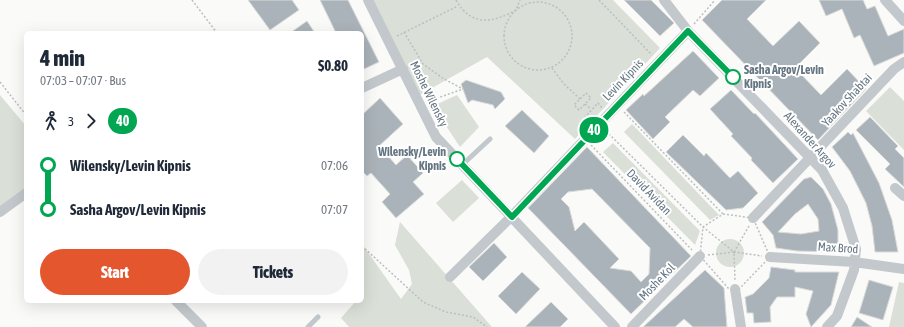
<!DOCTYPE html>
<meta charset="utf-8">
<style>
body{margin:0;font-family:"Asap Condensed",sans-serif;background:#f2f2f3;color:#1f2937;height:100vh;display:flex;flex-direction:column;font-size:15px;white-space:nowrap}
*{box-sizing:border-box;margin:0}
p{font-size:13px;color:#747a83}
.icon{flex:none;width:22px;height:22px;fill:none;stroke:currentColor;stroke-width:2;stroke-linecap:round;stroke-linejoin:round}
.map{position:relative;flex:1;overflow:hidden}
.side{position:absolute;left:24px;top:31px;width:340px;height:272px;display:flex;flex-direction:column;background:#fff;border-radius:6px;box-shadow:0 4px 16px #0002}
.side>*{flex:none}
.badge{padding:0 8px;border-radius:13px;font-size:14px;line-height:26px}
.map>.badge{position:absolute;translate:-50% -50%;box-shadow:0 0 0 2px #fff}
.legs{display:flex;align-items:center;gap:6px;height:44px;padding:0 16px;font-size:13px}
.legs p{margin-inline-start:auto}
.summary{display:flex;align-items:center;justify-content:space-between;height:68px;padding:0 16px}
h1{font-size:22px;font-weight:800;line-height:30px}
.primary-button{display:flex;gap:8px;margin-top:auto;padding:8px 16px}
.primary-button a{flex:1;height:46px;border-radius:24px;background:#e4572e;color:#fff;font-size:16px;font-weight:800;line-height:46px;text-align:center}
.primary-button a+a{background:#f2f2f3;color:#1f2937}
ul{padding:0 16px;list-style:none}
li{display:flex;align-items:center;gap:14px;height:44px;font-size:15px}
li i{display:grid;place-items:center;width:6px;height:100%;margin:0 5px;background:currentColor}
li i::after{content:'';width:10px;height:10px;margin:-5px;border:3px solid;border-radius:50%;background:#fff}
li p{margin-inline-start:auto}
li:first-child i{background:linear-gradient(#0000 50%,currentColor 0)}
li:last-child i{background:linear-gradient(currentColor 50%,#0000 0)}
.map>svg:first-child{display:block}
.green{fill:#dadfd7}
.building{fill:#aab3b9;stroke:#dcdcda;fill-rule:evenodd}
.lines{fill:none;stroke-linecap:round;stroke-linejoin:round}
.path{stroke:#bbbfc2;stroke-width:1.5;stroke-dasharray:2 2;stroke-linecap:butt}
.service{stroke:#c3c8cc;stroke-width:5}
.minor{stroke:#c3c8cc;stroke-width:10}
.line-1-casing{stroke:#fff;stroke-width:9}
.line-1{stroke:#00a651;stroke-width:6}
.stop-1-dot{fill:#fff;stroke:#00a651;stroke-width:2}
.labels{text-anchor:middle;stroke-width:4;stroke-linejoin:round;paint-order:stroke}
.stop-label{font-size:12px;font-weight:bold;fill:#657683;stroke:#fff;text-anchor:start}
.street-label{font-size:12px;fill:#657683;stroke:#fff}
</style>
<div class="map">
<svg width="904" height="327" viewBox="0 0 904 327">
<rect width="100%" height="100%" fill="#fafaf8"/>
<!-- green -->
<path class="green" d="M370,0h243l47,48 -85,91 -88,-82 -71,40z
M890,87l14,14v49l-38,-39z
M0,95l26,31v61l-26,19z
M457,95l22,32 -19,20 -27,-41z
M632,124l87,91 -9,5 -86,-88z
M613,143l87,88 -5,14 -92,-93z
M462,180l17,18 -26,24 -17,-19z
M400,222l92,105h-143l-8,-9 15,-17h6v-57l39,55 11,-15 -3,-14 -14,-25z
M716 253a14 14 0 1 1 28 0a14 14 0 1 1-28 0Z
M899,282l5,1v44h-15z"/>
<!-- building -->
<path class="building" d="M248,0h44l7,10 -29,20z
M320,0h28l31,62 -17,8v-37h-26z
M624,0h27l23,23 -14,13z
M722,0h44l-19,19 26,27 26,-25 21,22 -25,25 26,27 26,-26 19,20 -48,51 -116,-120z
M819,0h44l4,9 8,-3 13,30 16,-7v24l-30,13 -14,-31 -6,3 -12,-29 -16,7z
M307,21l8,12h-25z
M693,51l26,27 -19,18 -7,-6 -28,27 5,5 -17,17 -27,-29 17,-16 1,2z
M466,80l35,12 4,7 -10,10 -2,-4 -21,-5 -4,3 -7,-19z
M731,90l23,24 1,-1 43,46 -25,24 -22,-23 1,-2 -21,-22 2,-2 -23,-25z
M380,98l23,26 -24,22 17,19 11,-10 16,18 -10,9 11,12 -28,24 -14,-16 8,-8 -19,-21 -4,3 -5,-5v-56z
M522,110l27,26 -15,17 -29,-27z
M870,117l28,29 -3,3 9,9v29l-19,-18 5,-5 -34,-34z
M848,132l3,3 2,-2 26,50 13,37 6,32h-23l-3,-26 -6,-23 -16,-32 -18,-24z
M683,135l21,21 2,-3 24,25 8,-7 20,22 -15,15 -17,2 -60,-58z
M587,147l104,109 -60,58 -103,-106zM592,189l58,59 -1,26 -8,8 -10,-11 -21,-3 9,-9 -35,-37 -9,9 -6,-24 -8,-8 7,-7z
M811,177l12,12 8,15 7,26v22l-41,-1 -21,-3 -3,-13 -11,-13 42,-43zM808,204l10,15 1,12 -18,3 -23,-2 17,-18z
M494,243l13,14 -24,24 -14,-14z
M771,267l24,3v2h44l-8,33 -20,22 -5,-13 7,-23 -18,-4v10h-18l-7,10 1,15 -17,1 -1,-10h-6l-2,-16 8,-3 16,-16z
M705,270l19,18 3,39h-34l-9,-8 -9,8h-32z
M522,272l18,17 -24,25 -18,-18z
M869,280l24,7 -10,33 -24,-7z
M551,302l17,17 -8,8h-35z
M857,317l15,10h-21z"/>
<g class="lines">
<!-- path -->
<path class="path" d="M192,0l25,33
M456,0c15,27 37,23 60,10l4,-10
M599,0l53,55
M504 36a34 34 0 1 1 68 0a34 34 0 1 1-68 0Z
M694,24l21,-24
M404,32l19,32 21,15 19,10
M397,36l61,-30
M552,68l12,16 16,15
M0,82l26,33
M586,93l5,5 -12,12 -5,-5z
M429,101l34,-12
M585,104l6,5
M624,112l99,102
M589,120l-4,-3 13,-14 4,5
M606,131l97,96 31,25 28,4
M591,145l101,105
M723,214l30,4 17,39 -31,32h-10l-29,-33 3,-29z
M362,246l61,56 23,10 27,5 14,10
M734,252l15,-26
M708,255l26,-3 1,28"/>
<!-- service -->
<path class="service" d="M462,165l28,-26
M308,327l10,-10"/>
<!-- minor -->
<path class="minor" d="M368,0l68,137 179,190
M664,0l24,31 134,139 21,38 13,41 -2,21 -17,46 -10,11
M885,0l19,21
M362,88l41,-19
M895,188l9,8
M0,212l26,-19
M753,218l141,-149 10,-7
M770,257l84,5 50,7
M450,277l61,-60 177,-186
M735,289l6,38
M176,301l26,26
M632,327l68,-71"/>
</g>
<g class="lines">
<!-- line-1 casing -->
<g class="line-1-casing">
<path id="line-1" d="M457,159l55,58 176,-186 45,46"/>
</g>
<!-- line-1 -->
<use href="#line-1" class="line-1"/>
</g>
<!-- markers -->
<g class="stop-1-dot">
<circle cx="733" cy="77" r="7"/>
<circle cx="457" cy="159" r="7"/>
</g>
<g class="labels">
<!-- stop labels -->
<g class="stop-label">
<text x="744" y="74">Sasha Argov/Levin<tspan x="744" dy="14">Kipnis</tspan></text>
<text x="446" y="156" text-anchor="end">Wilensky/Levin<tspan x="446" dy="14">Kipnis</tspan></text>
</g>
<!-- street labels -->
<g class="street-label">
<text transform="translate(623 80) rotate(-46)" y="4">Levin Kipnis</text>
<text transform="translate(429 94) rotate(64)" y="4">Moshe Wilensky</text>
<text transform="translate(847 100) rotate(-47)" y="4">Yaakov Shabtai</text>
<text transform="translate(810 140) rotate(48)" y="4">Alexander Argov</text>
<text transform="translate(649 192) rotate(46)" y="4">David Avidan</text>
<text transform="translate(838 248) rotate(4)" y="4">Max Brod</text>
<text transform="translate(657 282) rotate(-46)" y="4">Moshe Kol</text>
</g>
</g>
</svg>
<b class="badge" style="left:594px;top:130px;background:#00a651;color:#fff">40</b>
<section class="side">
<div class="summary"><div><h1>4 min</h1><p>07:03 – 07:07 · Bus</p></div><b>$0.80</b></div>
<div class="legs"><svg class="icon" aria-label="walk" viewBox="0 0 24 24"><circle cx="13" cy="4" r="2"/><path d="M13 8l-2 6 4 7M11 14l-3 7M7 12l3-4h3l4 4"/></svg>3<svg class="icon" aria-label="forward" viewBox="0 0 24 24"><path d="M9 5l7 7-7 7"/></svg><b class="badge" style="background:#00a651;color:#fff">40</b></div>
<ul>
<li><i style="color:#00a651"></i><b>Wilensky/Levin Kipnis</b><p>07:06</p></li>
<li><i style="color:#00a651"></i><b>Sasha Argov/Levin Kipnis</b><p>07:07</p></li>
</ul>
<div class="primary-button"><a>Start</a><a>Tickets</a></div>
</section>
</div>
